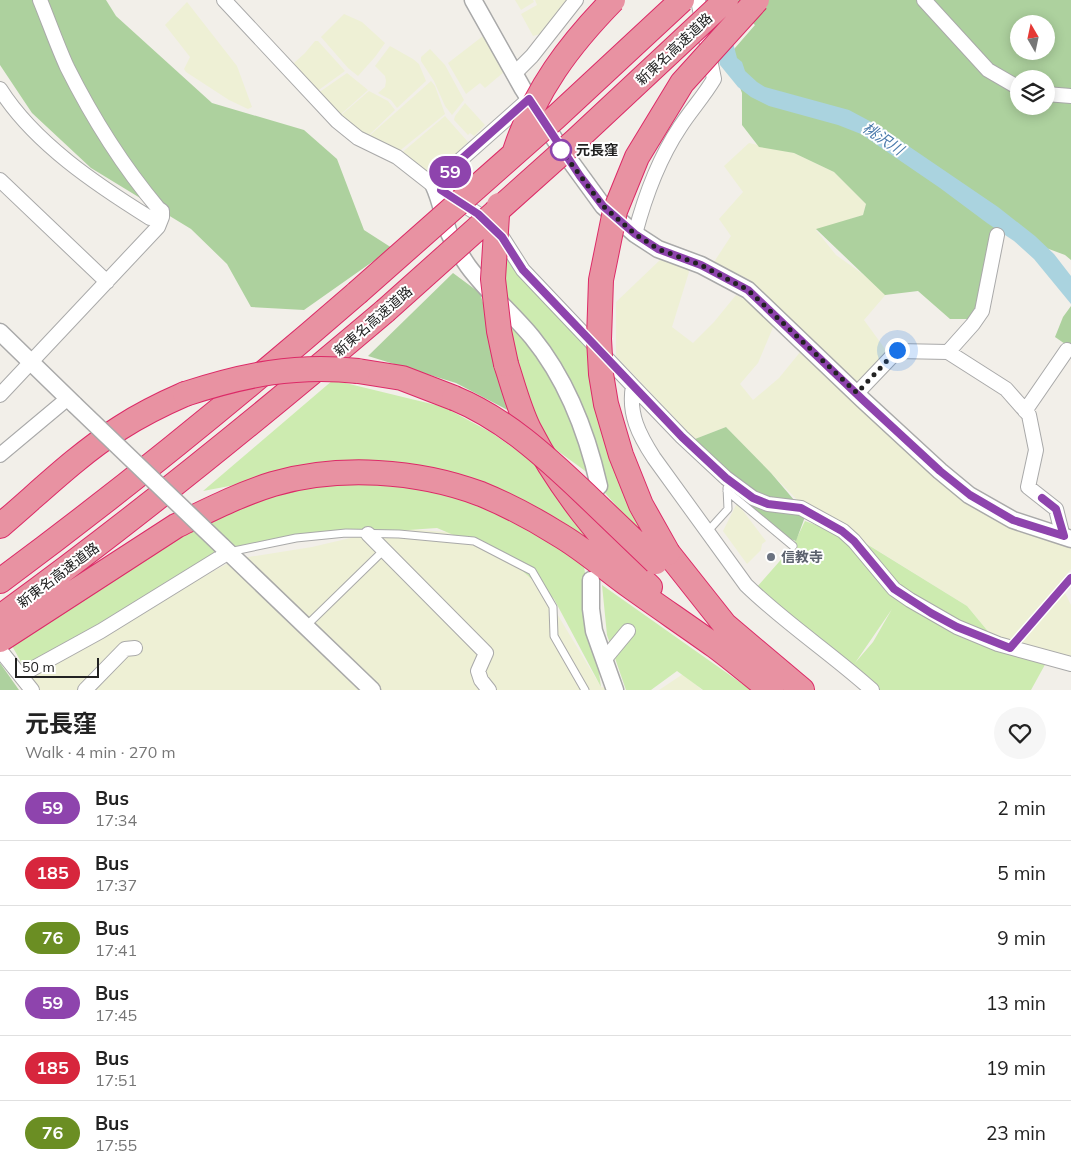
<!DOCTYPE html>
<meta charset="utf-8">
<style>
body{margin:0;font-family:Mulish,"Noto Sans JP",sans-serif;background:#f6f6f6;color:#222;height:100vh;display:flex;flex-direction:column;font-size:19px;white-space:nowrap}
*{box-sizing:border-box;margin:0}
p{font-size:16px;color:#767676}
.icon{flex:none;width:28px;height:28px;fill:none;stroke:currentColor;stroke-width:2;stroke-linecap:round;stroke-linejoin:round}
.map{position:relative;height:690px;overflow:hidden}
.details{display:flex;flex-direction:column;background:#fff;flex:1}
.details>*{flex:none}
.badge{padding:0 10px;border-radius:16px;font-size:18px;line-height:32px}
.needle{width:32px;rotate:351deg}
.fabs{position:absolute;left:1010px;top:15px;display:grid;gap:10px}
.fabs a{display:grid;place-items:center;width:45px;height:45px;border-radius:50%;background:#fff;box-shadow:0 2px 12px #0003;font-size:25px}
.scale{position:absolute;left:15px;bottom:12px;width:84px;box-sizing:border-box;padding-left:5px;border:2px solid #222;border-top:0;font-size:14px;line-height:18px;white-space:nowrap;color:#222;-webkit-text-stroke:4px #fff;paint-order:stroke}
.you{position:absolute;width:25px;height:25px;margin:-12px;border:4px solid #fff;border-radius:50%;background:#1a73e8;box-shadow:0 0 0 8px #1a73e833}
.map>.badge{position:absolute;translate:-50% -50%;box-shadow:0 0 0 2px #fff}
.round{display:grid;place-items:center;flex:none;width:52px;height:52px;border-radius:26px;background:#f6f6f6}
.head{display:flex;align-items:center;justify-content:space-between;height:85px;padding:0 25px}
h1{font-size:24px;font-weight:700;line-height:38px}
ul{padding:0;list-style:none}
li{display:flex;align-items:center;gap:15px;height:65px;padding:0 25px;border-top:1px solid #e0e0e0}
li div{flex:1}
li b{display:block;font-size:19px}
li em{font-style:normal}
li .badge{min-width:55px;font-weight:700;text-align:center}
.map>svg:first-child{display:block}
.farmland{fill:#eef0d5}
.grass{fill:#cdebb0;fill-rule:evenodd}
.forest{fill:#add19e;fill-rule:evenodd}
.water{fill:#aad3df}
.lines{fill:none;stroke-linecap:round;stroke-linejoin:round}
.service-casing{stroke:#a9a9a9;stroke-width:9}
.minor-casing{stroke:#a9a9a9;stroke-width:16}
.tertiary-casing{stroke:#a9a9a9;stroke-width:19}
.motorway-casing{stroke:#dc2a67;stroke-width:26}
.service{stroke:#fff;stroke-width:7}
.minor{stroke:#fff;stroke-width:14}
.tertiary{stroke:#fff;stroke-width:16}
.motorway{stroke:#e892a2;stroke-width:24}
.tertiary-bridge-casing{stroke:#a9a9a9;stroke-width:19;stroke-linecap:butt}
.motorway-bridge-casing{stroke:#dc2a67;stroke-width:26;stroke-linecap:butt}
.tertiary-bridge{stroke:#fff;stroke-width:16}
.motorway-bridge{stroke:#e892a2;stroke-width:24}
.line-casing{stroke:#fff;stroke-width:11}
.line{stroke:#8e44ad;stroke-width:8}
.walk{stroke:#222;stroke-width:5;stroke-dasharray:0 9}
.stop-dot{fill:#fff;stroke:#8e44ad;stroke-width:2.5}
.worship-dot{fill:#6b7280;stroke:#fff;stroke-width:2}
.labels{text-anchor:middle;stroke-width:4;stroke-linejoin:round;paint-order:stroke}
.street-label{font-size:14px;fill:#222;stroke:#fff}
.stop-label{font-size:14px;font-weight:bold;fill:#222;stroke:#fff;text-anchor:start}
.worship-label{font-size:14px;font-weight:bold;fill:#5b616d;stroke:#fff;text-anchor:start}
.water-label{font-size:15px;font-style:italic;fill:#4a7aab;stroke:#fff}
</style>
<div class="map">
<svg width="1071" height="690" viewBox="0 0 1071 690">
<rect width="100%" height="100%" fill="#f2efe9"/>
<!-- farmland -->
<path class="farmland" d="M515,0h18l1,2 -13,8z
M535,0h35l-26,33 -11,3 -12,-22 16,-9z
M187,2l50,64 15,41 -4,2 -19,-9 -43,-28 -2,-3 6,-12 -25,-32z
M344,14l18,8 23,21 -10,14 -17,19 -10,-8 -27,-31z
M483,36l21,36 -19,16 -5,-5 -14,11 -18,-31z
M315,41h3l27,30 -29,21 -16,-19 -6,-10 11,-10z
M390,46l23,13 6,5 7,17 -29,27 -6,-8 -13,-7 7,-6 1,-6 -1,-5 -10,-10z
M430,49l15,16 19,35 -12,15 -7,-9 -11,-25 -13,-20v-4z
M347,73l21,17 -29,26 -21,-23z
M431,81l4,5 10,28 -48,39 -29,-16z
M369,91l19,10 7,9 -28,27 -27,-21z
M465,103l20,22 -11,11 -4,-3 -2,2 -14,-15 1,-4z
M445,116l23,26 -37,35 -32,-22z
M749,143l45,10 40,19 32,32 -3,11 -47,15 20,25 52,37 -24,28 24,33 -31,30 -107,-103 -36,-18 17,-26 -12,-17 24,-27 -19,-26z
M660,260l27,8 2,4 -17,55 21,16 21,-21 22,-27 19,9 19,21 -16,38 -18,21 13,16 26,-22 22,-27 167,149 103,46v23l-11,14 11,22v51l-53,-9 -27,-12 -24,-29 -116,-72 -42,-22 -83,-85 -31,12 -79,-83v-54z
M737,503l29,38 -4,3 -1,6 -14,14 -24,-33z
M393,528l66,5 51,20 40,49 51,85 25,3h-594l-11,-15 215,-116 76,-12z
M683,674l19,16h-43z"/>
<!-- grass -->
<path class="grass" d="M500,240l91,106 64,203 -18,-19 -49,-57 -48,-35 -33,-91z
M333,380l111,27 48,26 47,33 55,76 -6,7 -69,-45 -211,-33 -105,20z
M364,473l93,20 104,54 23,19 17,121 -47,-88 -46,-41 -71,-30 -129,9 -95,17 -188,115 -14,-25 172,-119 79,-31z
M805,521l46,17 45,56 -31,-51 102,63 24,29 56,26 -16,29h-153l-122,-102 37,-42zM892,609l-19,33 -18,21z
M602,585l149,105h-48l-26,-19 -26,19h-25l-19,-55z"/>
<!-- forest -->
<path class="forest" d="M0,0h106l10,16 96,87 92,27 33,29 27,71 28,18 -88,62 -53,-3 -24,-43 -36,-35 -100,-61 -59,-55 -32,-48z
M727,0h344v260l-6,-5 -70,-26 -10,57 -15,33h-20l-32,-28 -33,4 -69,-66 47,-14 3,-11 -32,-32 -40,-19 -35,-6 -17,-22v-32l-14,-37 27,-31zM1019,24h27v27h-27zM1019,79h27v27h-27z
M453,273l27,20 37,122 -61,-32 -88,-27z
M1071,306v42l-16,-11 8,-20z
M726,427l45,46 35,41 -10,27 -14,-5 -51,-41 3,-11 -39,-45z
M0,663l19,27h-19z"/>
<!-- water -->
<path class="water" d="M704,0h18l15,58 5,4 3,9 12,11 8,5 84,23 30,16 119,81 37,29 19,18 17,22v28l-37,-45 -20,-18 -27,-18 -47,-35 -79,-54 -23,-9 -69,-19 -18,-9 -13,-10 -18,-22z"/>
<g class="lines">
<!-- service casing -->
<g class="service-casing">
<path id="service" d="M727,491l66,55
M708,531l20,-22 -1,-21
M229,552l67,-14 50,-5 53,1 75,7 58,30 21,36 1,29 31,54
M306,626l78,-76
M1010,648l61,-70"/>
</g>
<!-- minor casing -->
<g class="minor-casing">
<path id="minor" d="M224,0l113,121 21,17 39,19 37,29 44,28 24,23 21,33 110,116c-5,28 6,49 21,72l92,127c39,38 85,68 126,105
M924,0l64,70 31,18
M514,74l18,-18 44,-56
M0,89c34,54 97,96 150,129l12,-1
M1046,94l25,2
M0,180l107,102
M441,190l7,-16 10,-12 71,-63
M635,234c10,-38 23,-74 45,-107 11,-17 24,-31 34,-48l-16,-79
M948,352l25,-28 9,-13 15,-76
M633,386l49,51 44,41 27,20 15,6 33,4 42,23 11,10 40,48 16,11 47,27 41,17 73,20
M857,393l40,-42 51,1 58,37 23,26 7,35 -8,37 28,22 7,28
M0,395l158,-168 4,-10v-6l-4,-3c-36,-43 -66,-91 -91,-141 -10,-22 -18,-45 -27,-67
M1025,411l42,-61
M0,455l67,-56
M368,534l118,119 -8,18 3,9 8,10
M0,650l32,40
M604,660l24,-29
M21,675l80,-44 128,-79
M85,690l40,-41 10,-1"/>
</g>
<!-- tertiary casing -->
<g class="tertiary-casing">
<path id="tertiary" d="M473,0l50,89 32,51 48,66 32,28 23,15 43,16 47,25 115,110 77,71 29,24 44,25 58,19
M434,186c7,15 9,31 15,47 5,11 12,23 19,33 19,26 44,47 64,71 35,43 55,96 67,149
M0,332l75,73
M222,546l150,144
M591,580v29l3,22 21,59"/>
</g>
<!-- motorway casing -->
<g class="motorway-casing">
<path id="motorway" d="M506,364c7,21 13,45 23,65 28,55 75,116 121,158
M358,371l44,7 52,20
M0,526c39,-33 76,-70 120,-98 20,-13 42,-24 65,-34
M668,553l57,72 77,65
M0,581c123,-91 242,-188 357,-288
M0,617c133,-96 260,-200 385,-306
M0,640l176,-114c31,-15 64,-32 97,-42 66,-19 144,-14 208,10 27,11 53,25 77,40 26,15 49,36 73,53 28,20 56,39 84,59 19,14 37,30 56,44"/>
</g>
<!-- service -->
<use href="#service" class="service"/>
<!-- minor -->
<use href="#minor" class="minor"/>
<!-- tertiary -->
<use href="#tertiary" class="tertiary"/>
<!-- motorway -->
<use href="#motorway" class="motorway"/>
<!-- tertiary-bridge casing -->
<g class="tertiary-bridge-casing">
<path id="tertiary-bridge" d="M75,405l147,141"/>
</g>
<!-- motorway-bridge casing -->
<g class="motorway-bridge-casing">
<path id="motorway-bridge" d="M515,151c20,-61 54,-106 98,-151
M499,205l-2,10 -4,64 6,52 7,33
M357,293l199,-176 126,-117
M385,311l190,-170 151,-141
M185,394c58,-19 111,-30 173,-23
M454,398c51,21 91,58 130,95 24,23 48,46 72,69
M668,553l-27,-48 -20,-50 -15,-51 -5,-30 -2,-35 2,-59 14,-69 22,-54 45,-74 75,-83"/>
</g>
<!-- tertiary-bridge -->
<use href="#tertiary-bridge" class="tertiary-bridge"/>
<!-- motorway-bridge -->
<use href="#motorway-bridge" class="motorway-bridge"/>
</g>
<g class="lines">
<!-- line casing -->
<g class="line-casing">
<path id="line" d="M1042,498l14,11 8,27 -51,-16 -43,-25 -30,-24 -77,-71 -115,-110 -47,-25 -43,-16 -23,-15 -32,-28 -23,-30 -51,-77 -71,63 -10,12 -7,16 37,24 24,23 21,33 159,167 44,41 27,20 15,6 33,4 41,23 12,10 40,48 37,24 26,14 53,21 61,-70"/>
</g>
<!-- line -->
<use href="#line" class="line"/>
<!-- walk -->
<path class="walk" d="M561,150l42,56 32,28 23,15 43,16 47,25 109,103 40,-43"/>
</g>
<!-- markers -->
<circle class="stop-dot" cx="561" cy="150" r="10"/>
<circle class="worship-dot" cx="771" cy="557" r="5"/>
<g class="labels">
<!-- street labels -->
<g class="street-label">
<text transform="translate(674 49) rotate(-43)" y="5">新東名高速道路</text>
<text transform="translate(373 321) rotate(-41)" y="5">新東名高速道路</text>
<text transform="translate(58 575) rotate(-37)" y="5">新東名高速道路</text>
</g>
<!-- stop labels -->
<g class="stop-label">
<text x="576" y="155">元長窪</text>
</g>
<!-- worship labels -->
<g class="worship-label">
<text x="781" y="562">信教寺</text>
</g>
<!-- water labels -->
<g class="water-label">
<text transform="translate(883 139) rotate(34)" y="5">桃沢川</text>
</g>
</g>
</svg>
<div class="fabs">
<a><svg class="needle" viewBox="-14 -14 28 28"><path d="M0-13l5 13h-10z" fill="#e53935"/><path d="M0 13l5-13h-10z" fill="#767676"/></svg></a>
<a><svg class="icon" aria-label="layers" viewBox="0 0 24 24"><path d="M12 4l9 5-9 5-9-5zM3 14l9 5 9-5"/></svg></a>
</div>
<div class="scale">50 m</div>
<div class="you" style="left:897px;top:350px"></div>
<b class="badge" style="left:450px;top:172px;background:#8e44ad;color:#fff">59</b>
</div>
<section class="details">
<div class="head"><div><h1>元長窪</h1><p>Walk · 4 min · 270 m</p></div><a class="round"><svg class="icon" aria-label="heart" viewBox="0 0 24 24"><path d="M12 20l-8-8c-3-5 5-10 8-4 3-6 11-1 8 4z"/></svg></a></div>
<ul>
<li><span class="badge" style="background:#8e44ad;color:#fff">59</span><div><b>Bus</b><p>17:34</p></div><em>2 min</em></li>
<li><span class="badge" style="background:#d7263d;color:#fff">185</span><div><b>Bus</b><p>17:37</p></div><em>5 min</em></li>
<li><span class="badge" style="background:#6b8e23;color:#fff">76</span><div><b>Bus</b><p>17:41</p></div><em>9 min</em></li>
<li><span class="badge" style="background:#8e44ad;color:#fff">59</span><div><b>Bus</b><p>17:45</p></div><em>13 min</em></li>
<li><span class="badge" style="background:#d7263d;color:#fff">185</span><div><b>Bus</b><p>17:51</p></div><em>19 min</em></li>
<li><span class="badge" style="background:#6b8e23;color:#fff">76</span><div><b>Bus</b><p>17:55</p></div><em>23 min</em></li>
</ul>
</section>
